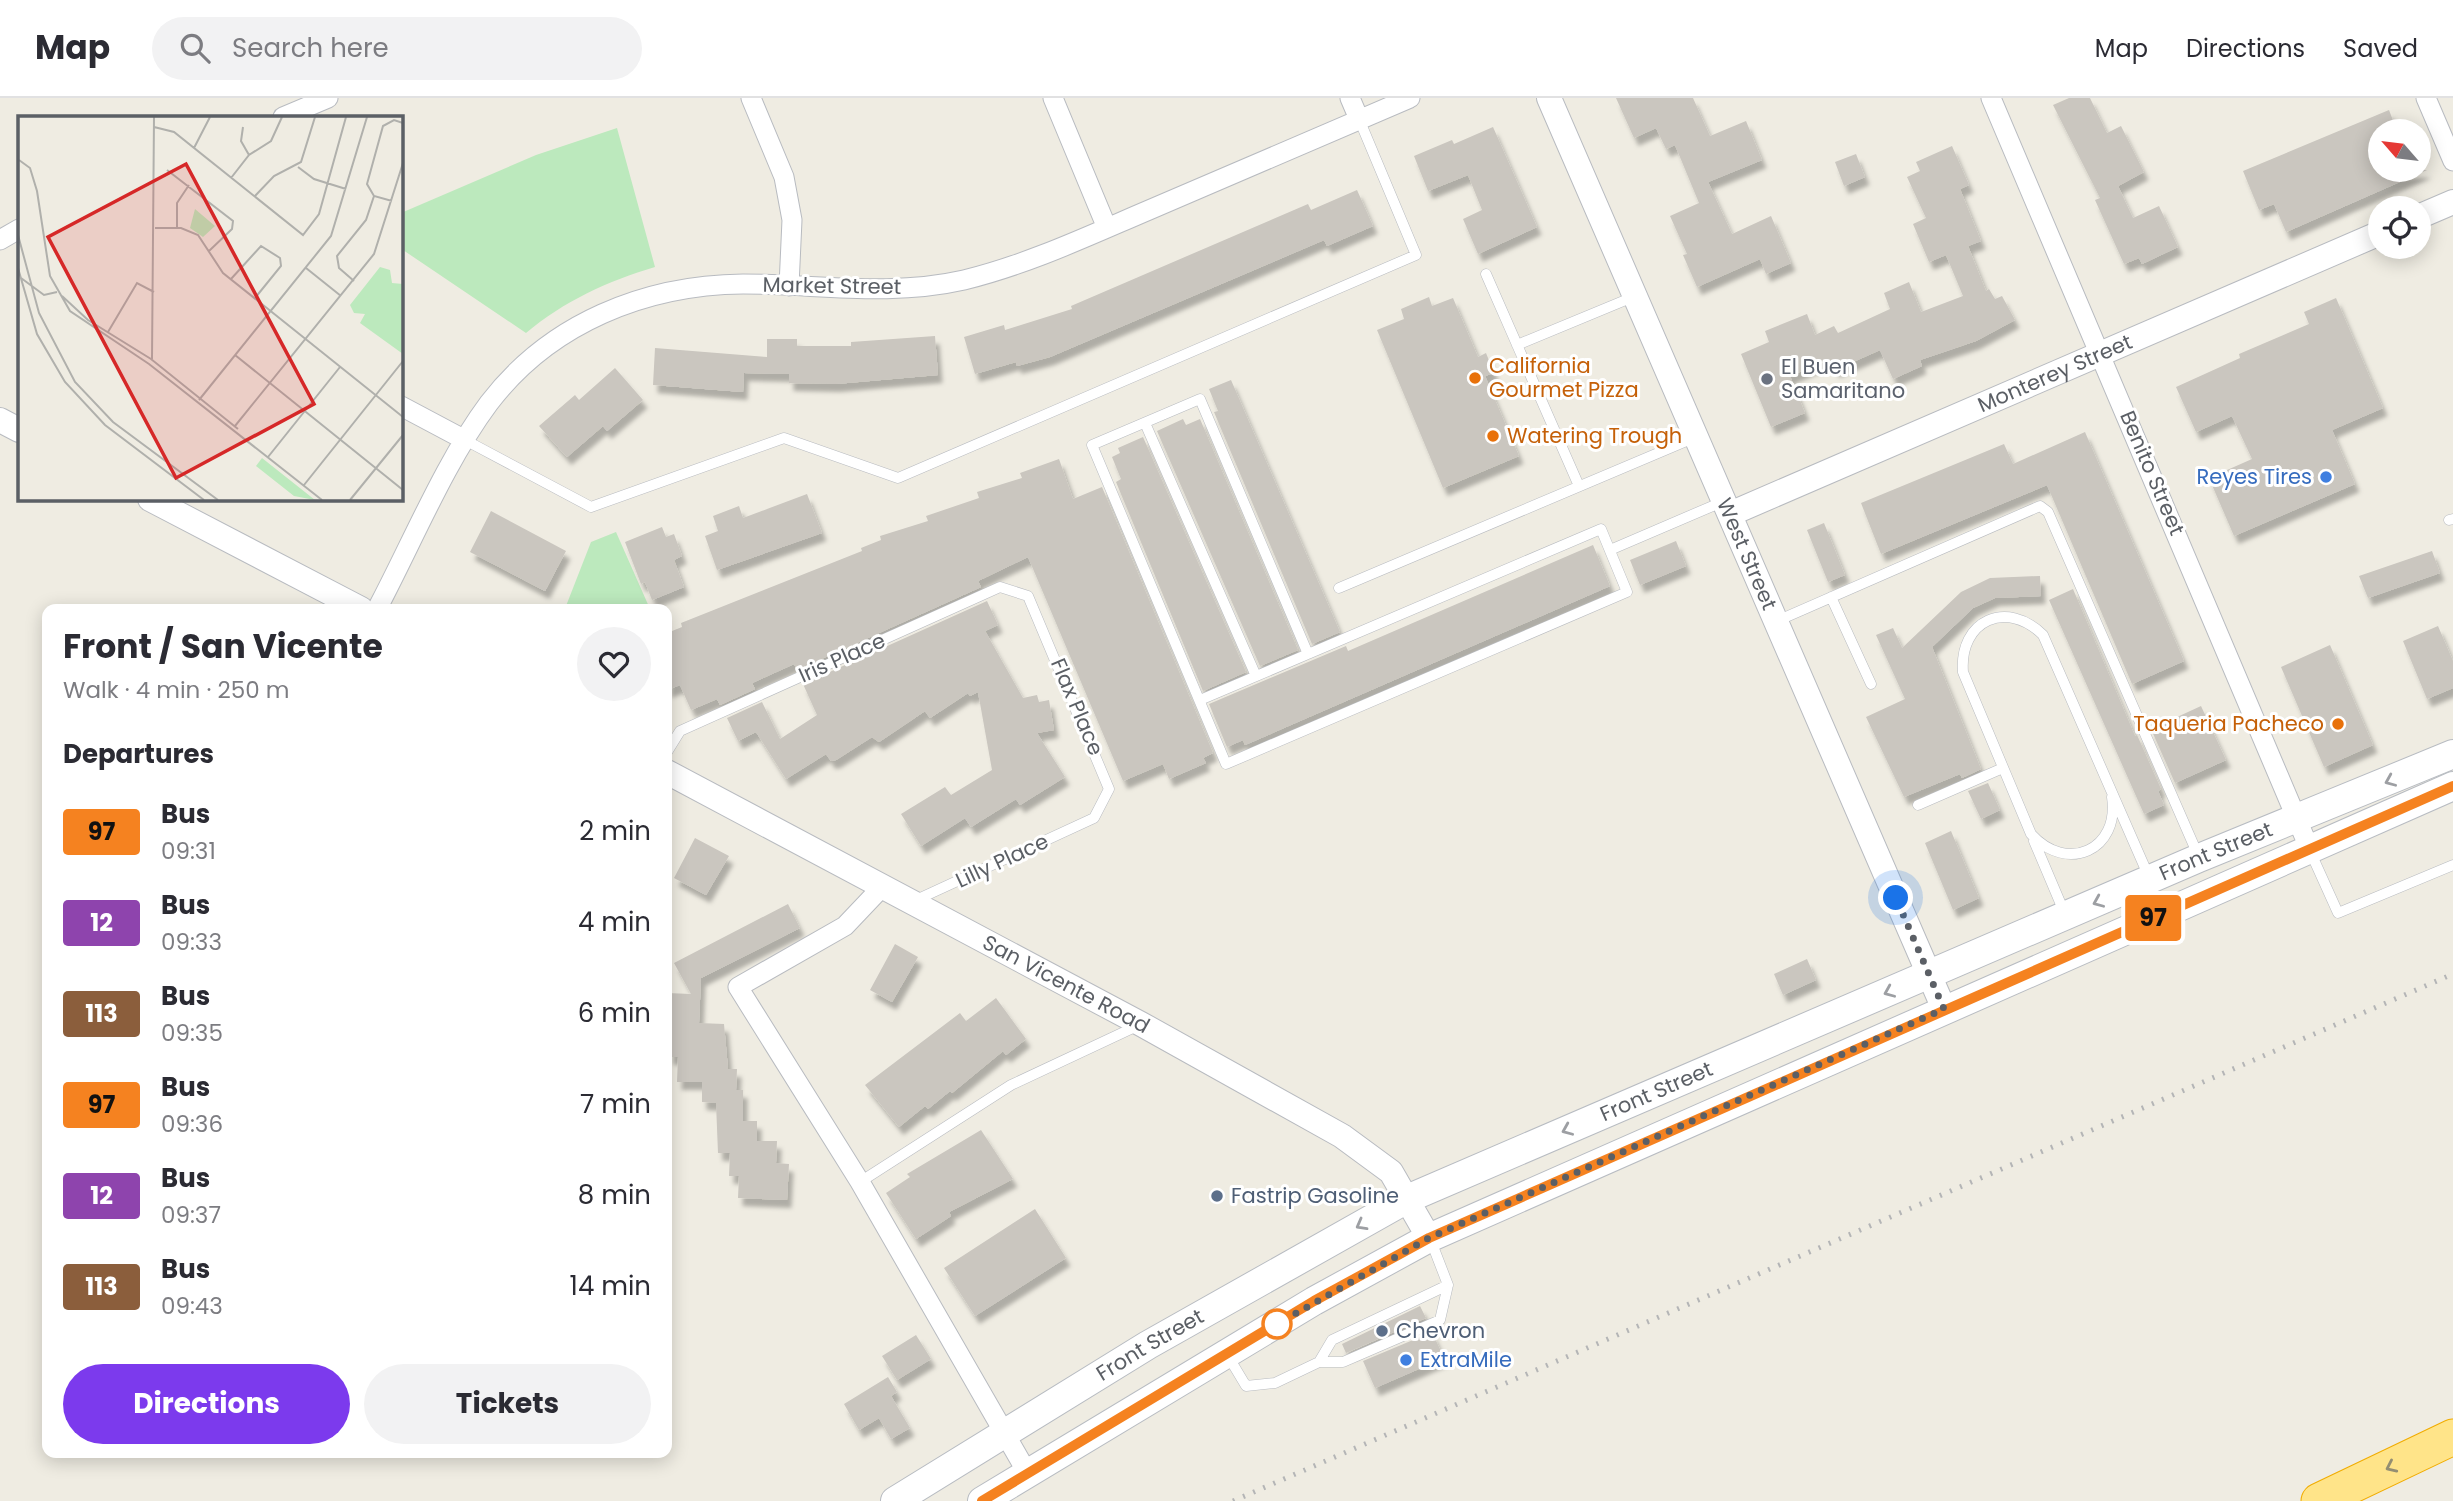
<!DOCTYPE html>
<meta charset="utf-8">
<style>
body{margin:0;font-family:Poppins,sans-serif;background:#f2f2f3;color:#2b2b33;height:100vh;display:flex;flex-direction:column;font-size:26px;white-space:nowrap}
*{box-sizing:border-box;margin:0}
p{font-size:23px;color:#7c7c81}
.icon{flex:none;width:38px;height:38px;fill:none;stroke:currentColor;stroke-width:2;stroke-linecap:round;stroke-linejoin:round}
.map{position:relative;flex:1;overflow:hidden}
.sheet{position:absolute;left:42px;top:506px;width:630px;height:854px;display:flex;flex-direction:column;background:#fff;border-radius:14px;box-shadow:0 4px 18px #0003}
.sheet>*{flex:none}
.badge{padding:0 14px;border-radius:5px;font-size:24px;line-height:46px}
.needle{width:46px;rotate:298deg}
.fabs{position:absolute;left:2368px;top:21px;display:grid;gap:14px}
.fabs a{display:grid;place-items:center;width:63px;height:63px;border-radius:50%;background:#fff;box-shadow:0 4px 18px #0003;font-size:35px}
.you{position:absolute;width:35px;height:35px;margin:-18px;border:5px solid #fff;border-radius:50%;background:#1a73e8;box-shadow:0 0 0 10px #1a73e833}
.map>.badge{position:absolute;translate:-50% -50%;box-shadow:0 0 0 4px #fff}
h2{padding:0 21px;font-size:26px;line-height:63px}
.round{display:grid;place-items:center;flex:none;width:74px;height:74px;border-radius:37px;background:#f2f2f3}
.headline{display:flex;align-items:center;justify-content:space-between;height:119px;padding:0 21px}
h1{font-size:33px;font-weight:700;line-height:52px}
.button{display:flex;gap:14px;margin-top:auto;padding:14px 21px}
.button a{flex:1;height:80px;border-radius:42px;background:#7c3aed;color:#fff;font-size:28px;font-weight:700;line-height:80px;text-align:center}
.button a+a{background:#f2f2f3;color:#2b2b33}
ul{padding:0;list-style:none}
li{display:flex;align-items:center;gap:21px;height:91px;padding:0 21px}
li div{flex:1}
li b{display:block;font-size:26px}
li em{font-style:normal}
li .badge{min-width:77px;font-weight:700;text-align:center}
header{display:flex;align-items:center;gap:42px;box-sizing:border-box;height:98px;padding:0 35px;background:#fff;border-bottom:2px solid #e1e1e2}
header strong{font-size:33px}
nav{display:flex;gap:38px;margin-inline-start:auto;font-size:24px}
.search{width:490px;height:63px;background:#f2f2f3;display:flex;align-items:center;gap:18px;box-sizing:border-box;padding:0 24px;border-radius:38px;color:#7c7c81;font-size:26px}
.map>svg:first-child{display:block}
.green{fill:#bce9bd}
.building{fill:#cac6bf;filter:url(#shadow)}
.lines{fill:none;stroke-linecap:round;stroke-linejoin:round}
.service-casing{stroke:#b8bbc0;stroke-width:11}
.minor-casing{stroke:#b8bbc0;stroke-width:21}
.tertiary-casing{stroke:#b8bbc0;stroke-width:26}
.secondary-casing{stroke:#b8bcc2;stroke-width:30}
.motorway-casing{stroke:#f1ac00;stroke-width:37}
.service{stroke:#fff;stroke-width:10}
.minor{stroke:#fff;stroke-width:19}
.tertiary{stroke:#fff;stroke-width:24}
.secondary{stroke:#fff;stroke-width:28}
.motorway{stroke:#ffe489;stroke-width:35}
.rail{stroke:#b4b5b6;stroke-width:5;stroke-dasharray:2 9;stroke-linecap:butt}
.oneway{stroke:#9d9fa3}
.oneway2{stroke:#948e72}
.line-casing{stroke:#fff;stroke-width:16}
.line{stroke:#f58220;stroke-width:10}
.walk{stroke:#5b5f65;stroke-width:7;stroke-dasharray:0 12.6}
.food-dot{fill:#e8710a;stroke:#fff;stroke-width:2.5}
.worship-dot{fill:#6b7280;stroke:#fff;stroke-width:2.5}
.shop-dot{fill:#3f7fe0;stroke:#fff;stroke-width:2.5}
.service-dot{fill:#5c6f8a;stroke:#fff;stroke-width:2.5}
.stop-dot{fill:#fff;stroke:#f58220;stroke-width:3.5}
.labels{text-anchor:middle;stroke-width:6;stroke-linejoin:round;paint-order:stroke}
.street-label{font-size:21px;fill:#5b5f65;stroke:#fff}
.food-label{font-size:21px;fill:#c56008;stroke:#fff;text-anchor:start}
.worship-label{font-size:21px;fill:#5b616d;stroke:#fff;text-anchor:start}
.shop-label{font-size:21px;fill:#366cbe;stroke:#fff;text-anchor:end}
.service-label{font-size:21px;fill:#4e5e75;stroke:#fff;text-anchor:start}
.inset-road{fill:none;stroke:#b0b0ac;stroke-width:2}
.view{fill:#d62828;fill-opacity:0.15;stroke:#d62828;stroke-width:3.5}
.inset-edge{fill:none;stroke:#5b5f65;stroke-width:3.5}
</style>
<header>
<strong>Map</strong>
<div class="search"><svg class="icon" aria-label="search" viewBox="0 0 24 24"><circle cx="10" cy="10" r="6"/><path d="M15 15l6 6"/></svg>Search here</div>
<nav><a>Map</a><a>Directions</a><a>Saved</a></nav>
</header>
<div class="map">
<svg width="2453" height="1403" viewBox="0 0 2453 1403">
<defs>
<filter id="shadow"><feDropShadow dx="4.5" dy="8" stdDeviation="2" flood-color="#0004"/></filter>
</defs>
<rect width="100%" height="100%" fill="#efece2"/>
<!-- green -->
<path class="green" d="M617,30l38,139c-47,14 -91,34 -129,66l-123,-83 -2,-37 135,-58z
M616,434l34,77h-78l-6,-3 25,-64z"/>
<!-- building -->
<path class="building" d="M1616,0h77l17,38 36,-15 16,39 -54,22 24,52 39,-18 20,47 -25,11 -6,-15 -63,28 -14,-32 4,-1 -17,-38 29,-13 -24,-58 -9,4 -10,-21 -22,10z
M2069,0h21l17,35 14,-7 23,46 -26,14 15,32 26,-12 19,41 -36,17 -3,-6 -15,6 -29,-64 5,-2 -47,-93z
M2389,12l8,21h-17v39h47l-141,62 -12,-28 -15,6 -16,-39z
M1493,29l44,100 -59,27 -15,-35 19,-9 -14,-35 -40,16 -14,-35 38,-16 2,4z
M1952,48l17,39 -9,4 21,52 -13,5 18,45 3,-2 6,10 7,-3 13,24 -39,21 -56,19 2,6 -29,13 -13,-29 -45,20 -4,-11 -41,17 15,37 -34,14 -30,-73 28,-12 -4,-11 42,-17 8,21 19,-9 4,7 52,-24 -6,-16 25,-11 12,30 42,-16 -17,-41 -17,7 -16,-38 13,-6 -19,-41 13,-6 -4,-9z
M1856,56l9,23 -21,9 -9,-24z
M1357,92l16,36 -46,20 -3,-6 -274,117 -33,9 -1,-4 -41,12 -11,-37 40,-12 1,5 67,-21 -1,-3 237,-102 3,6z
M1429,199l3,9 21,-8 25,59 8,-4 8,20 -9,3 34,80 -76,32 -66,-158 27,-11 -3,-10z
M2336,200l47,110 -51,22 23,54 -121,52 -25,-58 43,-19 -20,-43 -36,16 -20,-45 64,-29 -1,-4 70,-30 -5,-12z
M935,238l3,39 -102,9 -47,-1v-9l-45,-1 -1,19 -90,-7 2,-37 112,9v-18h30v7h54v-4z
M615,270l28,32 -36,31 -4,-5 -36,31 -28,-31 36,-31 4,5z
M1231,282l109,252 -28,12 -98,-232 4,-1 -9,-22z
M1183,321l3,6 14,-6 98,231 -38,16 -103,-235z
M2085,334l99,229 -52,23 -85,-199 -166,69 -20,-51 143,-59 9,20z
M1143,339l103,235 -43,19 -87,-209 5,-3 -9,-22 8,-4 -2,-5z
M1059,361l14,40 29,-12 111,266 -10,5 3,5 -37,16 -6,-15 -40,17 -95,-224 -50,24 3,6 -184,83 -3,-6 -42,19 3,6 -35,16 -3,-6 -26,11 -11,-25 -13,5v-57l15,-6 -1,-4 181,-72 -1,-3 20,-8 -1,-4 48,-15 -2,-5 53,-18 -2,-6 45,-14 -2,-5z
M807,396l15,39 -105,37 -12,-34 13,-5 -5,-15 26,-10 4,12z
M491,413l75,40 -21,40 -75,-39z
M1824,425l21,52 -17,7 -21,-52z
M662,429l4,10 8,-3 8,22 -8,4 10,27 -32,13 -7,-18 -4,2 -16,-42z
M1676,443l10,25 -46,19 -10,-25z
M1593,447l17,41 -365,159 -2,-5 -16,7 -18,-43 137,-58 2,5z
M2432,453l8,22 -72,25 -9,-22z
M2040,478l1,20 -46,2 -22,10 -41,39 49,122 -19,9 -2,-4 -56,23 -38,-80 39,-18 -29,-64 17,-7 9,20 59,-56 29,-14z
M2073,491l62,147 2,-1 24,54 -3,2 6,14 -20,9 -95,-214z
M987,503l11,24 -13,6 38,67 14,-3 2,7 10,-2 5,30 -17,3 28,44 -45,28 -4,-6 -45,28 -6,-9 -44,28 -20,-32 44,-27 6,8 41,-25 -14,-78 -8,4 -2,-3 -38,25 -5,-7 -46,31 -7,-5 -36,23 -5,1 -5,-7 -40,25 -30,-47 -18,9 -11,-23 35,-16 18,37 37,-24 -14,-31z
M2438,528l15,35v27l-26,11 -24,-58z
M2330,547l43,100 -49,22 -43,-100z
M2201,608l25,54 -51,23 -24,-54z
M1988,685l12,27 -19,9 -13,-28z
M1951,733l28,67 -26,12 -28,-67z
M695,740l34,18 -23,39 -32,-17z
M788,806l12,24 -99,50 -2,45 25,1 4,45h9l-1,21h7v31h14v20h20l-1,22 13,1 -2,36 -49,-2 1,-22h-10l1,-23h-12l-2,-50 -14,-1v-20h-25l1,-25h-9l-2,-64 24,1 -17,-31z
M895,846l23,13 -26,45 -22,-12z
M1807,861l9,21 -33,15 -9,-21z
M996,900l30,41 -20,16 -3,-4 -51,42 -2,-2 -22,18 -3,-3 -26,21 -34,-42 95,-72 6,8z
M981,1032l32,49 -64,33 2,4 -35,23 -30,-46 24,-16 -3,-3z
M1035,1111l31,49 -91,58 -31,-48z
M1420,1208l6,12 -80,35 -4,-9z
M1432,1234l12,26 -69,30 -12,-27z
M916,1237l15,24 -34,21 -15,-24z
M888,1279l9,15 -6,4 19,32 -19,11 -12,-21 -20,12 -15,-26z"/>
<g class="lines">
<!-- service casing -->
<g class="service-casing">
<path id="service" d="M1486,176l93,212
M1517,247l116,-48
M1145,325l111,253
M465,342l126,67 193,-69 114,40 518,-223 -57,-136
M2449,422l4,-1
M1610,452l112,-48
M1339,490l357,-151
M1831,499l40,87
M1777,523l263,-115 8,6 150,343
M1200,602l108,-46 -108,-255 -108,46 134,319 401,-172 -26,-63 -293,125
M667,654l13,-21 320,-144 28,9 81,193 -15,29 -178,82
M2112,699c8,53 -45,77 -81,37l-68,-162c-4,-52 44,-73 80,-37l106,242
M1918,707l85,-37
M2034,743l31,73
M2310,753l28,62 115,-48
M860,1084l151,-97 126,-59
M1228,1258l18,30 29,-3 44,-21 13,-22 116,-55 -17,-44
M1319,1264h24l97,-42 8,-35"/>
</g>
<!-- minor casing -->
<g class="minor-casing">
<path id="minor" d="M751,0l33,79 8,43 -3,66
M1053,0l54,130
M1350,0l9,21
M1991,0l319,752
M2426,0l27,63
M283,19l45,-19
M0,142l19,-11
M401,308l64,34
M377,511c35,-66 68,-147 112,-206 61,-80 156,-118 254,-119 75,0 146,13 221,-4 65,-16 124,-44 185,-70 87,-38 174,-75 261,-112
M882,789l-37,39 -107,61 122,195 168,292"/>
</g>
<!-- tertiary casing -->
<g class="tertiary-casing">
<g id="tertiary">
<path id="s1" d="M1549,0l395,911"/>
<path d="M2418,119l35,-15"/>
<path d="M0,322l19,10"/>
<path d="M150,401l211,110"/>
<path id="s2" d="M1730,416l650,-281"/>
<path id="s3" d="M667,674l474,252 201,112 49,36 38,66"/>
</g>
</g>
<!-- secondary casing -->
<g class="secondary-casing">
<g id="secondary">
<path id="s4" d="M895,1403l253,-156 259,-146 792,-341 254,-104"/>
<path d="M982,1403l332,-200 115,-63 1024,-452"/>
</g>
</g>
<!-- motorway casing -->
<g class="motorway-casing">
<path id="motorway" d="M2319,1403l134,-64"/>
</g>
<!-- service -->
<use href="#service" class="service"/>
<!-- minor -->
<use href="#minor" class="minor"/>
<!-- tertiary -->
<use href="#tertiary" class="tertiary"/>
<!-- secondary -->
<use href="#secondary" class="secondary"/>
<!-- motorway -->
<use href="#motorway" class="motorway"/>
<!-- rail -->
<path class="rail" d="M1233,1403l1220,-527"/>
</g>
<!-- one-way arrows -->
<defs><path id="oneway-chevron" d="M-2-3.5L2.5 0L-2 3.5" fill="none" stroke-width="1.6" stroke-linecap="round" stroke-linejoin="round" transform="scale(1.75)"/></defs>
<g class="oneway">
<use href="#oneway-chevron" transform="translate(2390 683) rotate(157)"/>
<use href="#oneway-chevron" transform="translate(2098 804) rotate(157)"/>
<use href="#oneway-chevron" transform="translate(1889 894) rotate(157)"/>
<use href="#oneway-chevron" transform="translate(1567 1032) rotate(157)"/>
<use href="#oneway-chevron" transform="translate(1361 1127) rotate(151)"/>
</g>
<use class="oneway2" href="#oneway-chevron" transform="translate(2391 1369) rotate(155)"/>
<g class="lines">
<!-- line casing -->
<g class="line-casing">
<path id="line" d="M982,1403l332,-200 115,-63 1024,-452"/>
</g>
<!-- line -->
<use href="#line" class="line"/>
<!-- walk -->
<path class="walk" d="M1277,1226l-7,4 159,-90 515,-229 -48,-111"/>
</g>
<!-- markers -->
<g class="food-dot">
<circle cx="1475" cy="280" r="7"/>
<circle cx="1493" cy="338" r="7"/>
<circle cx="2338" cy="626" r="7"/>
</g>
<circle class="worship-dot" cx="1767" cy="281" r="7"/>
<g class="shop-dot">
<circle cx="2326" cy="379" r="7"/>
<circle cx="1406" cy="1262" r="7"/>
</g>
<g class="service-dot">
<circle cx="1217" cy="1098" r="7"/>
<circle cx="1382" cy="1233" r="7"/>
</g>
<circle class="stop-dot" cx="1277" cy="1226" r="14"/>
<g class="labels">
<!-- street labels -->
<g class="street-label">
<text transform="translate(832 188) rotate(1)" y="7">Market Street</text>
<text dy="7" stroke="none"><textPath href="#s2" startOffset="354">Monterey Street</textPath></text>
<text transform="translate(2152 375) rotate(67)" y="7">Benito Street</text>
<text dy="7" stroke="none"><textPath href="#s1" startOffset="497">West Street</textPath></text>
<text transform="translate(842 560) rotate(-24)" y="7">Iris Place</text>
<text transform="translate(1077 609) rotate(67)" y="7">Flax Place</text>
<text dy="7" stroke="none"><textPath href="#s4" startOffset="1475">Front Street</textPath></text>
<text transform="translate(1002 763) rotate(-25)" y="7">Lilly Place</text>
<text dy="7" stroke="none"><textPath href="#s3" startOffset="452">San Vicente Road</textPath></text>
<text dy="7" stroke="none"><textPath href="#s4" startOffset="866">Front Street</textPath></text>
<text dy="7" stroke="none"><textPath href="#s4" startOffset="299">Front Street</textPath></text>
</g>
<!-- food labels -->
<g class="food-label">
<text x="1489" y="275">California<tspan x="1489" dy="24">Gourmet Pizza</tspan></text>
<text x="1507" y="345">Watering Trough</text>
<text x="2324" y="633" text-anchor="end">Taqueria Pacheco</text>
</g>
<!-- worship labels -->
<g class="worship-label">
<text x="1781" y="276">El Buen<tspan x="1781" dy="24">Samaritano</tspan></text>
</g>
<!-- shop labels -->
<g class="shop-label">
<text x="2312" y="386">Reyes Tires</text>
<text x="1420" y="1269" text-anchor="start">ExtraMile</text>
</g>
<!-- service labels -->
<g class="service-label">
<text x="1231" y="1105">Fastrip Gasoline</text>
<text x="1396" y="1240">Chevron</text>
</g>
</g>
<!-- overview -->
<g transform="translate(18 18)">
<rect width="385" height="385" fill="#efece2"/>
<path d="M177,93l20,17 -12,11 -13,-9zM362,151l10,3 2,13 11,1v70l-43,-31 5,-9 -11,-1 -4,-8zM244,342l53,42 -21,-4 -38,-30z" fill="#bce9bd"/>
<path class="inset-road" d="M136,11l20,5 129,103 16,-21 27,-97M225,11l-2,14 8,14M176,32l16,-31M1,44l11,8 7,23 13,85 20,35 79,53 173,136M280,51l16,12 32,10M149,54l66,51 -1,8 -23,22M213,62l18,-23 22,-14 11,-24M236,81l20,-21 27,-14 14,-45M374,85l-18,-5 -7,-12 16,-58 11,-6 9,3M137,112h26l17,7 25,38 180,144M159,112v-25l12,-18M0,119l21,78 36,69 38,40 105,78M0,152l19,66 28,48 40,43 99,75M288,152l35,28M3,162l23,17 13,-3M213,163l30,-33 19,12 1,8 -26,32M336,165l-15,-13 -2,-12 29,-36 8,-24M44,180l26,24 63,39 87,70M90,216l29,-49 17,9M217,239l168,135M134,243l2,-242M181,284l132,-164 36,-119M217,310l139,-172 29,-91M250,341l72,-90M286,369l99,-124M332,384l53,-65"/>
<path class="view" d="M168,48l128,240 -138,74 -128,-241z"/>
<rect width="385" height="385" class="inset-edge"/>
</g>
</svg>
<div class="fabs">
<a><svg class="needle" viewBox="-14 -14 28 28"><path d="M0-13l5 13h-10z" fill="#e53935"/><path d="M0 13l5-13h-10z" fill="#7c7c81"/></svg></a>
<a><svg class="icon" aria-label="locate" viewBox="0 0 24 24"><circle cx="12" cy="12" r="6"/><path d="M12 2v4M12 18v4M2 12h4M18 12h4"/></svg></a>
</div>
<div class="you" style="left:1896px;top:800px"></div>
<b class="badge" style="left:2153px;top:820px;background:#f58220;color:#111">97</b>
<section class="sheet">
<div class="headline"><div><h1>Front / San Vicente</h1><p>Walk · 4 min · 250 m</p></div><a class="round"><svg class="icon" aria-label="heart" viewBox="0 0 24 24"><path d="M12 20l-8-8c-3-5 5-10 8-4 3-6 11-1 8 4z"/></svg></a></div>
<h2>Departures</h2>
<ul>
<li><span class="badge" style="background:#f58220;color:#111">97</span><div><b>Bus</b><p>09:31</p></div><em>2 min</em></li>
<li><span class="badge" style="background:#8e44ad;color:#fff">12</span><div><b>Bus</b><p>09:33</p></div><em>4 min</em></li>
<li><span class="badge" style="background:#8b5e3c;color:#fff">113</span><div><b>Bus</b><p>09:35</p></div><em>6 min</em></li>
<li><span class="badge" style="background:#f58220;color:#111">97</span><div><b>Bus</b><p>09:36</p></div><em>7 min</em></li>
<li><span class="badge" style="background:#8e44ad;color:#fff">12</span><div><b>Bus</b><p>09:37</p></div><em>8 min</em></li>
<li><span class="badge" style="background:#8b5e3c;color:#fff">113</span><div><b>Bus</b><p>09:43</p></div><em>14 min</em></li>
</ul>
<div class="button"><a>Directions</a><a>Tickets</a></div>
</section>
</div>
